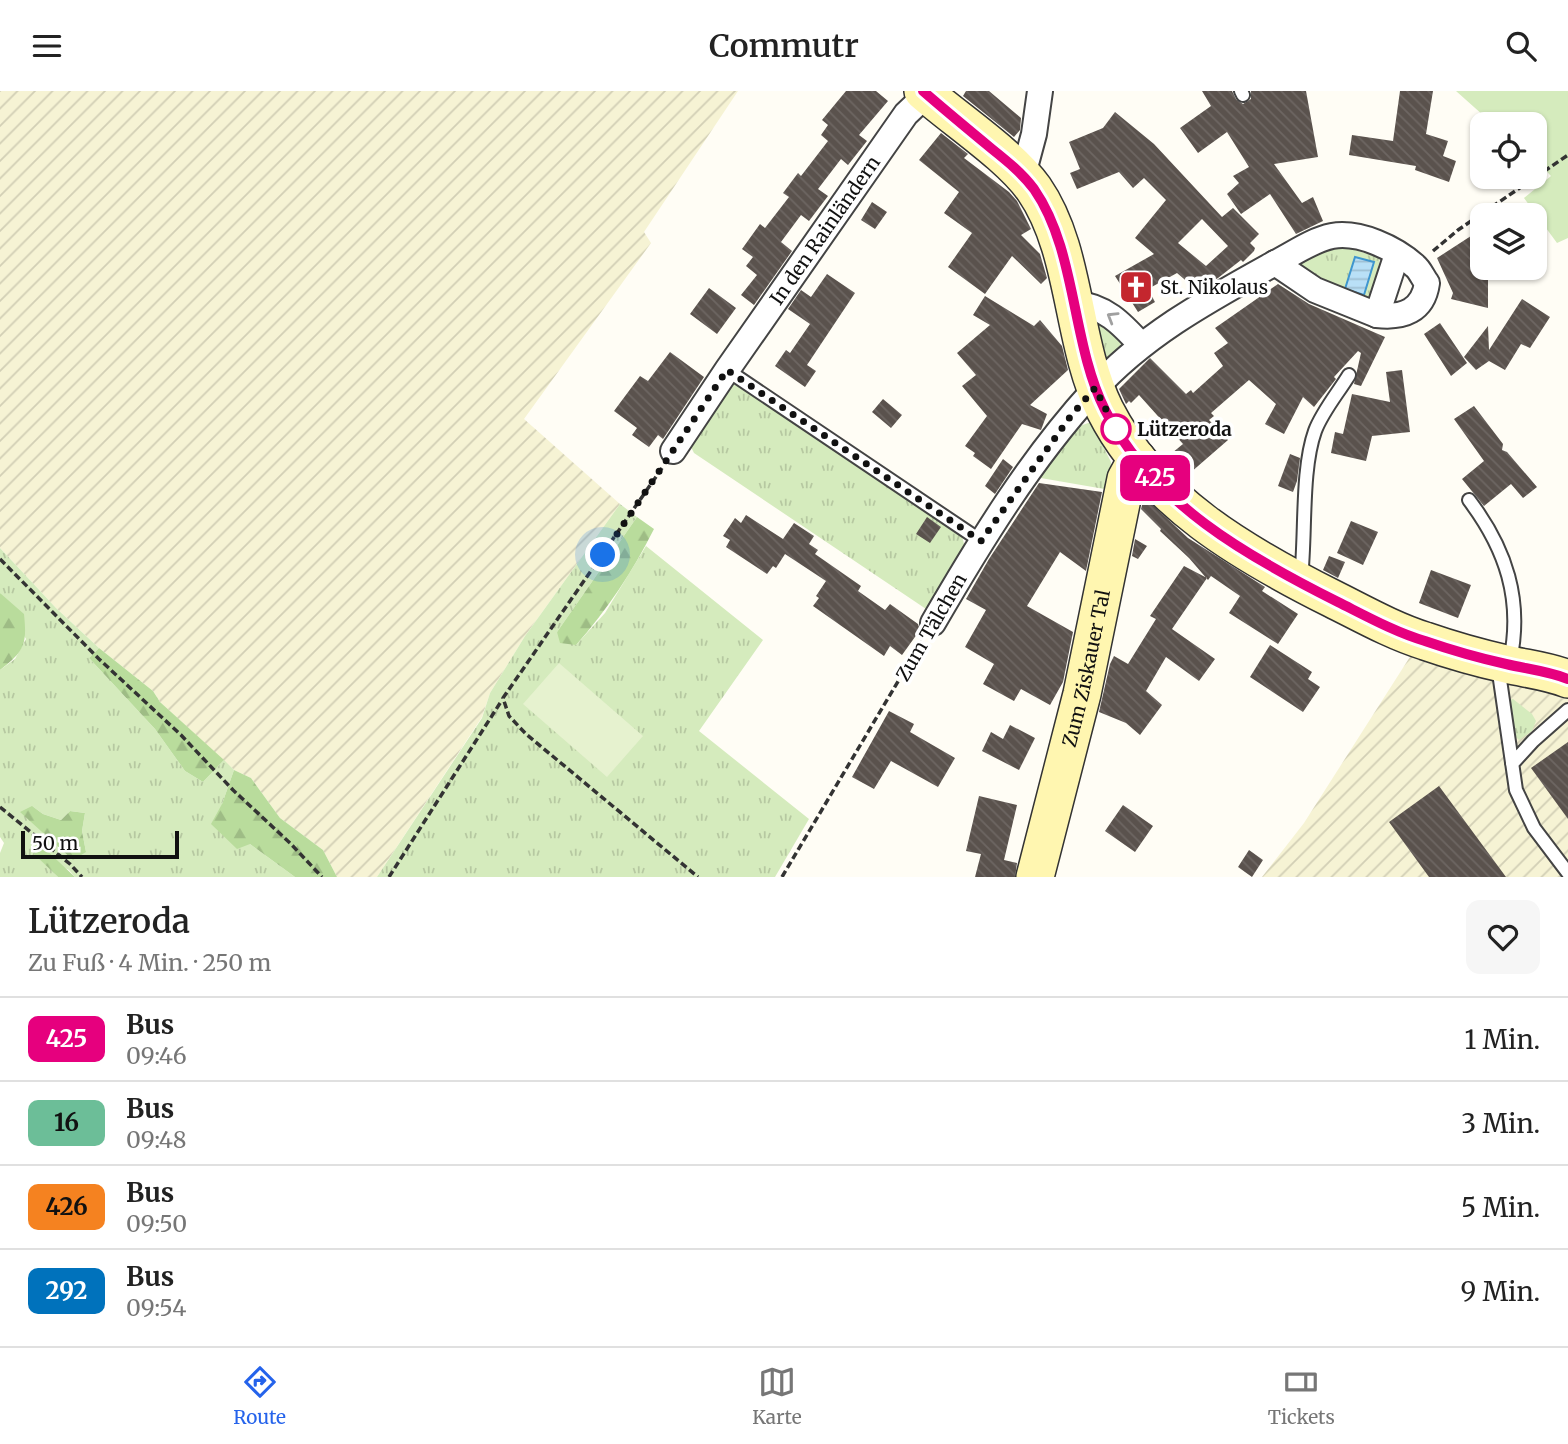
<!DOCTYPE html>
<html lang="de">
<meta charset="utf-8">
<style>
body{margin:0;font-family:Merriweather,serif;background:#f6f6f6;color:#222;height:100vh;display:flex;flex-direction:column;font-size:26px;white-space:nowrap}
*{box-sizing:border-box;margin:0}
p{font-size:23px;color:#767676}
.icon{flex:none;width:38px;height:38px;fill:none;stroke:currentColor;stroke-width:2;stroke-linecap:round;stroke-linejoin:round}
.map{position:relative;height:786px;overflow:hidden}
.sheet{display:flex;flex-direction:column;background:#fff;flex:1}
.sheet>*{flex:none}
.badge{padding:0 14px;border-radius:10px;font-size:24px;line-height:46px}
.tools{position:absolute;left:1470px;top:21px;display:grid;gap:14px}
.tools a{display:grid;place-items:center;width:77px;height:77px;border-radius:14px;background:#fff;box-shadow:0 2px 5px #0004;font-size:35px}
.scale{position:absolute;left:21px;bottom:18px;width:158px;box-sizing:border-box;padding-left:7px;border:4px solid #111;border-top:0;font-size:19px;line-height:24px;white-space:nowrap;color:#111;-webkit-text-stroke:5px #fff;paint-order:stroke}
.you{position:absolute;width:35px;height:35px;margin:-18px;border:5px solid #fff;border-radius:50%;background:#1a73e8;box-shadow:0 0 0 10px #1a73e833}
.map>.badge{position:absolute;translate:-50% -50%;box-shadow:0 0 0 4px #fff}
.round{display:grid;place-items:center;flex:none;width:74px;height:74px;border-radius:14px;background:#f6f6f6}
.summary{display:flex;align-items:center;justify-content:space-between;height:119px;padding:0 28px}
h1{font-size:33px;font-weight:600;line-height:52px}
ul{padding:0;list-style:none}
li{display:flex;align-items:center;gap:21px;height:84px;padding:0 28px;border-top:2px solid #e0e0e0}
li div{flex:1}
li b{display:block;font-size:26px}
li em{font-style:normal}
li .badge{min-width:77px;font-weight:700;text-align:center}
header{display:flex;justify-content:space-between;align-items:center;height:91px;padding:0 28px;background:#fff;font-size:32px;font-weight:600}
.tabs{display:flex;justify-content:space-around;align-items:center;height:98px;border-top:2px solid #e0e0e0;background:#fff;font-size:19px;color:#767676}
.tabs a{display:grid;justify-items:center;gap:4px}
.tabs .selected{color:#2563eb}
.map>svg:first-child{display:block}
.farmland{fill:url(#farmland-furrows)}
.grass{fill:url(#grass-tufts);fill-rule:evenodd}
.forest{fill:url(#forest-firs)}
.garden{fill:#d5ebbd}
.pitch{fill:#e6f2cf}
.water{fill:url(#water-rules);stroke:#3f96cf;stroke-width:2}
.building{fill:url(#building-back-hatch);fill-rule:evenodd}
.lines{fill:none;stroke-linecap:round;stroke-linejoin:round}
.lane-casing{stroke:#444;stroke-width:16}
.street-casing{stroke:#444;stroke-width:28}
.secondary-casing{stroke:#333;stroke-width:40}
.path{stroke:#333;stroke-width:3.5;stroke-dasharray:7 3.5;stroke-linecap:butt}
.lane{stroke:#fff;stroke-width:12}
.street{stroke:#fff;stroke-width:24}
.secondary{stroke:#fff6b0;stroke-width:37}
.oneway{stroke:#a0a0a0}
.line-casing{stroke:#fff;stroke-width:16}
.line{stroke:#e6007e;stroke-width:10}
.walk{stroke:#111;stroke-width:7;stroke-dasharray:0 12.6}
.stop-dot{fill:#fff;stroke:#e6007e;stroke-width:3.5}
.labels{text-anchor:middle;stroke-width:7;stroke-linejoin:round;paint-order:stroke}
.street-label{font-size:19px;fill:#111;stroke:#fff}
.poi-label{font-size:19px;fill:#111;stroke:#fff;text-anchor:start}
.stop-label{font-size:19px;font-weight:bold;fill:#111;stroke:#fff;text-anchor:start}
</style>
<header><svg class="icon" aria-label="menu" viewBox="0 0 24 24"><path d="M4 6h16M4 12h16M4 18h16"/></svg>Commutr<svg class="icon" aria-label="search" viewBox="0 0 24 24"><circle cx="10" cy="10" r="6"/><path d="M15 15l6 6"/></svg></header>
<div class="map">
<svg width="1568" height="786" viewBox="0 0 1568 786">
<defs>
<pattern id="farmland-furrows" width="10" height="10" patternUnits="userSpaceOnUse" patternTransform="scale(1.75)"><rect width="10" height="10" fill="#f6f3d4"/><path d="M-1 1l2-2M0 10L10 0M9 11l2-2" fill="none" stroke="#d2cfb5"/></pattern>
<pattern id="grass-tufts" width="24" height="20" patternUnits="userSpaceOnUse" patternTransform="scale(1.75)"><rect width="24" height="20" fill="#d5ebbd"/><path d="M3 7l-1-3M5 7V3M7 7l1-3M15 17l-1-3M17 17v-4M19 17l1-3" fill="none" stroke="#b6c8a1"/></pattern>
<pattern id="forest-firs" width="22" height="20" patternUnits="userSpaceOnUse" patternTransform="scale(1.75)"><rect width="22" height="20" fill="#b9dc9c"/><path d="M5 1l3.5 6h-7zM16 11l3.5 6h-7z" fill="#9ebc85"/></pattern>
<pattern id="water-rules" width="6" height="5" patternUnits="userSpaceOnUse" patternTransform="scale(1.75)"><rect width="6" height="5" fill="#b9e0f7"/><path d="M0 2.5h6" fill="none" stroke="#9ebfd3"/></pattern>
<pattern id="building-back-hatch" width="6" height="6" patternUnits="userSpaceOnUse" patternTransform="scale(1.75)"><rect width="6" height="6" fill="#5a524d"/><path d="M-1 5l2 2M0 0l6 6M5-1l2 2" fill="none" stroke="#6d6662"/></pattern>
</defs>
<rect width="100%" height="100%" fill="#fffdf5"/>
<!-- farmland -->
<path class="farmland" d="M0,0h738l-94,141 7,11 -127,176 96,85 -95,132 -35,57 -8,24 -105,160h-40l-14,-27 -43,-32 -29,-40 -17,-8 -74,-68 -7,-11 -54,-43 -43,-40 -56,-60z
M1415,558l153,42v186h-306l42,-54z"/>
<!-- grass -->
<path class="grass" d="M1349,157l31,10 -6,34 -8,6 -72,-26 2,-12 29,-10z
M1103,231l18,20c-1,12 -7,17 -19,19l-10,-33z
M732,293l6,2 224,150 5,20 -35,57 -238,-160 -4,-8z
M1091,331l20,40 -1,28 -75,-13 42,-50z
M620,413l17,13 -80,115 19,13 29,-32 41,-67 117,94 -64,91 110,88 -34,58h-398l105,-159 8,-25 35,-57z
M0,457l56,60 43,40 -10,10 66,71 30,42 18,11 21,-22 10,10 -12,34 28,40 45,33h-220l-6,-7 -34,-16 23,23h-58v-24l4,-10 -4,-6v-167l15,-11 11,-20 -26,-46zM32,715l11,8 18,6 9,-9 15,2 -3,18 4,21z
M1513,608l19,15 4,7 -4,10 -13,9 -6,-6 -5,-34z"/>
<!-- forest -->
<path class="forest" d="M637,426l17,12c-21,42 -47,81 -78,116l-16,-2 -3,-11z
M0,502l24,21c3,30 1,37 -24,56z
M99,557l54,43 7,11 64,58 -21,22 -18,-11 -30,-42 -66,-71z
M234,679l17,8 29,40 43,32 14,27h-42l-45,-33 -13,5 -26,-25 11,-20z
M32,715l11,8 18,6 9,-9 15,2 -3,18 4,21 -13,8 -53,-48z
M42,755l33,31h-17l-24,-23z"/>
<!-- garden -->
<path class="garden" d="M1456,0h112v147l-11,5 -33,-45 27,-22 -16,-17v-35h-42z"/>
<!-- pitch -->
<path class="pitch" d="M559,572l84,73 -36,41 -84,-73z"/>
<!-- water -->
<path class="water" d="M1355,166l19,5 -10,33 -19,-6z"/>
<!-- building -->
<path class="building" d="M846,0h30l12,10 -29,34 8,6 -19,24 -7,-6 -23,30 10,7 -19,25 -8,-6 -20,27 11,9 -38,54 -13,-10 16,-20 -11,-9 7,-9 -11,-8 18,-25 5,4 24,-31 -6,-4 15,-20 3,3 27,-35 -7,-6 7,-10 -6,-5z
M966,0h23l32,27 -1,12 -6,7 -51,-41z
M1202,0h30l4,8 7,5 8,-5v-8h55l12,66 -44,7 28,39 11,-6 10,24 -27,13 -26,-40 -29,20 -14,-20 12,-11 -6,-7 16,-9 -22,-35 -29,21 -18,-25 31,-22z
M1400,0h33l-7,43 22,7 -5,15 13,5 -7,21 -34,-12 1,-4 -67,-11 3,-20 41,6z
M1115,21l39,32 68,73 11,-9 26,26 -9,9 5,5 -1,3 -11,11 -2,-2 -23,18 -21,12 -20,-17 -29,16 7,13 -17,10 -23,-36 39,-22 -19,-16 31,-38 -22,-22 -11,10 -14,-16 -42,17 -7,-16 10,-4 -11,-27 34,-14zM1202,128l26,27 -22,20 -28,-23z
M941,42l27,21 -4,4 45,34 8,9 14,28 -10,6 19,19 7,24 -6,6 -29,-28 -27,38 -37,-27 24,-34 -28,-20 15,-21 -40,-32z
M872,111l15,10 -12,17 -14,-9z
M1474,143l8,17v26h6v31l-37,-9 2,-6 -16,-35z
M827,183l28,19 -48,72 9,6 -11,16 -30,-21 11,-16 4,3 20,-29 -22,-15 13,-19 10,7z
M1278,193l31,20 76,33 -24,49 -7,-2 7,-31 -3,-2 -24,26 2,2 -22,28 -11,-10 -19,37 -19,-10 11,-20 -27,-24 -38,33 3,3 -5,4 19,20 -38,33 -18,-20 11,-9 -44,-49 -8,8 -2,-2 -3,3 -7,-15 31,-31 36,36 5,-4 2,3 30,-27 -9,-13 14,-10 -13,-15z
M709,197l27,20 -19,26 -27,-20z
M985,205l49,30 6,-6 22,26 6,24 -38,35 17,9 -6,16 -19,-6 -31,45 -18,-13 2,-3 -10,-7 22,-30 -25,-30 14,-11 -19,-22 33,-28 -17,-10z
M1522,208l28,18 -20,31 -9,-4 -16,26 -16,-9 -13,9 -12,-13 24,-31 1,24z
M1440,232l27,40 -16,13 -27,-42z
M670,261l34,25 -41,62 -5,-4 -9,12 -17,-12 5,-7 -23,-17 26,-35 8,5z
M1402,279l8,62 -38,4 -6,25 -35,-8 4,-21 8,2 9,-40 38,8 -4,-30z
M883,308l19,16 -11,13 -19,-16z
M1474,315l29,38 -1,6 5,2 30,35 -14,11 -12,-14 -27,22 -22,-27 22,-18 -30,-42z
M1290,363l10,4 -3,23 -4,11 -15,-6z
M1003,368l10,8 -18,27 -10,-8z
M1039,392l63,9 -16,79 -26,-19 -33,54 46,26 -10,50 -13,23 -29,-16 -7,12 -31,-17 11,-20 -29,-17 21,-37 -20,-11 23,-40z
M1144,406l44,41 77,49 -3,4 36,23 -20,30 -49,-31 11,-17 -29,-20 -3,4 -19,-22 -29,-27 1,-2 -20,-20z
M746,424l37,24 11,-16 20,13 -5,8 9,6 -3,4 46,32 -3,5 27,19 5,-6 28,20 2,6 -18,25 -12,-9 -6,10 -71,-50 6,-8 -3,-2 10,-15 -41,-27 -9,14 -3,-2 -6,8 -41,-27 4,-7 -7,-4 12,-18 6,5z
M927,426l14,10 -11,16 -14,-9z
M1351,430l27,11 -15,33 -26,-12z
M1135,448l12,7 -9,13 -6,-3z
M1329,465l16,6 -7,16 -15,-8z
M1184,475l23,12 -35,51 43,30 -16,22 -33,-24 -20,34 16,14 -22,30 -14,-12 -27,-11 11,-48 4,-8 14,8 28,-45 -6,-3z
M1431,479l40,15 -13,33 -39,-15z
M1270,554l42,27 -4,7 12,8 -17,25 -53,-35z
M889,620l25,13 -4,8 45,26 -17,29 -47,-26 -17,28 -22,-12z
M1010,634l25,13 -16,32 -37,-19 9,-19 12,7z
M1568,651v77l-37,-51z
M1439,695l67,91h-77l-40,-55z
M979,705l38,9 -13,55 13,3 -2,14h-40l6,-23 -15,-3z
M1123,714l30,21 -18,26 -30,-21z
M1249,759l14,10 -11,17 -14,-10z"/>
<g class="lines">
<!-- lane casing -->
<g class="lane-casing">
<path id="lane" d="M1241,0l2,4
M727,279l254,171
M1469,409c37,49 54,100 41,161
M1301,487c5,-44 0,-108 14,-147 7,-19 23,-38 34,-56
M1498,575l18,124 18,38 34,45
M1512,673l21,-23 35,-31"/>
</g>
<!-- street casing -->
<g class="street-casing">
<g id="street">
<path d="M1023,84l11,-41 6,-43"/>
<path d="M1275,172l40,27 62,25 20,-61"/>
<path d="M1074,212c31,3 47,20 67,42"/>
<path id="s1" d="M673,360l54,-81 179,-256 21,-20"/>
<path d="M933,532c47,-81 97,-163 160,-232 50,-56 117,-92 182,-128 18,-9 37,-23 57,-27 27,-5 63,12 83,30 5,4 8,12 12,17 -4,28 -24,35 -50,32"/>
</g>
</g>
<!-- secondary casing -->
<g class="secondary-casing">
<g id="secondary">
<path d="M923,0c33,29 87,64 111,98 43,62 37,153 71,221 46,91 140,145 228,189 30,15 60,32 92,42 26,9 54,17 81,23 21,5 42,7 62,15"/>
<path id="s2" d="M1035,786l47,-183 44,-215 11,-20"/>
</g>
</g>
<!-- path -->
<path class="path" d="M1433,160l25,-21 110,-75
M662,377l-159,230 6,18 17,18 172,143
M0,468l99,100 82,76 52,55 57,53 32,34
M0,716l70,57 12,13
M389,786l113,-177
M782,786l140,-236"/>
<!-- lane -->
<use href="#lane" class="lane"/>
<!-- street -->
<use href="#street" class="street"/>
<!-- secondary -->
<use href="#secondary" class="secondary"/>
</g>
<!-- one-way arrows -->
<defs><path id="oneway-chevron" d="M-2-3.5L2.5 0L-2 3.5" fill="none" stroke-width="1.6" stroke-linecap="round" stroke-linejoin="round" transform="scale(1.75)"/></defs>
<use class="oneway" href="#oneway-chevron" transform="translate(1112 226) rotate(-149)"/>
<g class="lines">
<!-- line casing -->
<g class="line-casing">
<path id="line" d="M923,0c23,20 46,39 69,58 15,12 30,24 42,40 43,62 37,153 71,221 47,93 143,147 233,192 28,14 57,30 87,39 26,9 54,17 81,23 21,5 42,7 62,15"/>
</g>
<!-- line -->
<use href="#line" class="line"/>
<!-- walk -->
<path class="walk" d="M603,464l124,-185 254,171 89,-124 25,-29 23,45 -2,-4"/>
</g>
<!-- icons -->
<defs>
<g id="church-square" transform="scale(1.75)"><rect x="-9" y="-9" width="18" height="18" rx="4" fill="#c4262e" stroke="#fff"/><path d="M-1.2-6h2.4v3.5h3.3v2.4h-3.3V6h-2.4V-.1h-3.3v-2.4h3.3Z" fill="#fff"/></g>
</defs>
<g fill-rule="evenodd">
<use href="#church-square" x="1136" y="196"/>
</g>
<!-- markers -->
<circle class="stop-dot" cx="1116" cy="338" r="14"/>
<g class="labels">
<!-- street labels -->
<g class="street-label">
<text dy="7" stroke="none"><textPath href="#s1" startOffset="268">In den Rainländern</textPath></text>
<text transform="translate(931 536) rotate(-60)" y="7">Zum Tälchen</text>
<text dy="7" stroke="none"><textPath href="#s2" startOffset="215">Zum Ziskauer Tal</textPath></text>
</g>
<!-- poi labels -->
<g class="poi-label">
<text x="1160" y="203">St. Nikolaus</text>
</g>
<!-- stop labels -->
<g class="stop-label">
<text x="1137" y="345">Lützeroda</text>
</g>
</g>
</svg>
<div class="tools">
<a><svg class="icon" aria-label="locate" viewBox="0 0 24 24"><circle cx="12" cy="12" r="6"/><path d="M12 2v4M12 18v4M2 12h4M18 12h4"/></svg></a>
<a><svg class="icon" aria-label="layers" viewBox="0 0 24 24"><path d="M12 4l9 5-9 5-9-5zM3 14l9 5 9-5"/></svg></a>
</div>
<div class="scale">50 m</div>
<div class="you" style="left:603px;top:464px"></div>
<b class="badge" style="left:1155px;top:387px;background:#e6007e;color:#fff">425</b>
</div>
<section class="sheet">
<div class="summary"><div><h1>Lützeroda</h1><p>Zu Fuß · 4 Min. · 250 m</p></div><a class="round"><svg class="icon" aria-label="heart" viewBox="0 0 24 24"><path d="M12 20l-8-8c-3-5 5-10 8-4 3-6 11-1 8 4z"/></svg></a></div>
<ul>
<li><span class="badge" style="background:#e6007e;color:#fff">425</span><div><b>Bus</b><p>09:46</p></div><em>1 Min.</em></li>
<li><span class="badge" style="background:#6cbe98;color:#111">16</span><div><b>Bus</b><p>09:48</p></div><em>3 Min.</em></li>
<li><span class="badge" style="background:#f58220;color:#111">426</span><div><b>Bus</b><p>09:50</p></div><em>5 Min.</em></li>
<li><span class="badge" style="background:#0072bc;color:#fff">292</span><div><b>Bus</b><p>09:54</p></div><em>9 Min.</em></li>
</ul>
</section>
<nav class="tabs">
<a class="selected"><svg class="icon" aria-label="directions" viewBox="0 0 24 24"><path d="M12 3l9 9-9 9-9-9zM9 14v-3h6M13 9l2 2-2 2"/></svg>Route</a>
<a><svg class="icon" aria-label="map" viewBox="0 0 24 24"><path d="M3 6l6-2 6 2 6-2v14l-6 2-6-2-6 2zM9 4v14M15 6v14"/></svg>Karte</a>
<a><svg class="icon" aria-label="tickets" viewBox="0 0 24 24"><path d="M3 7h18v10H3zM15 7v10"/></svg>Tickets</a>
</nav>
